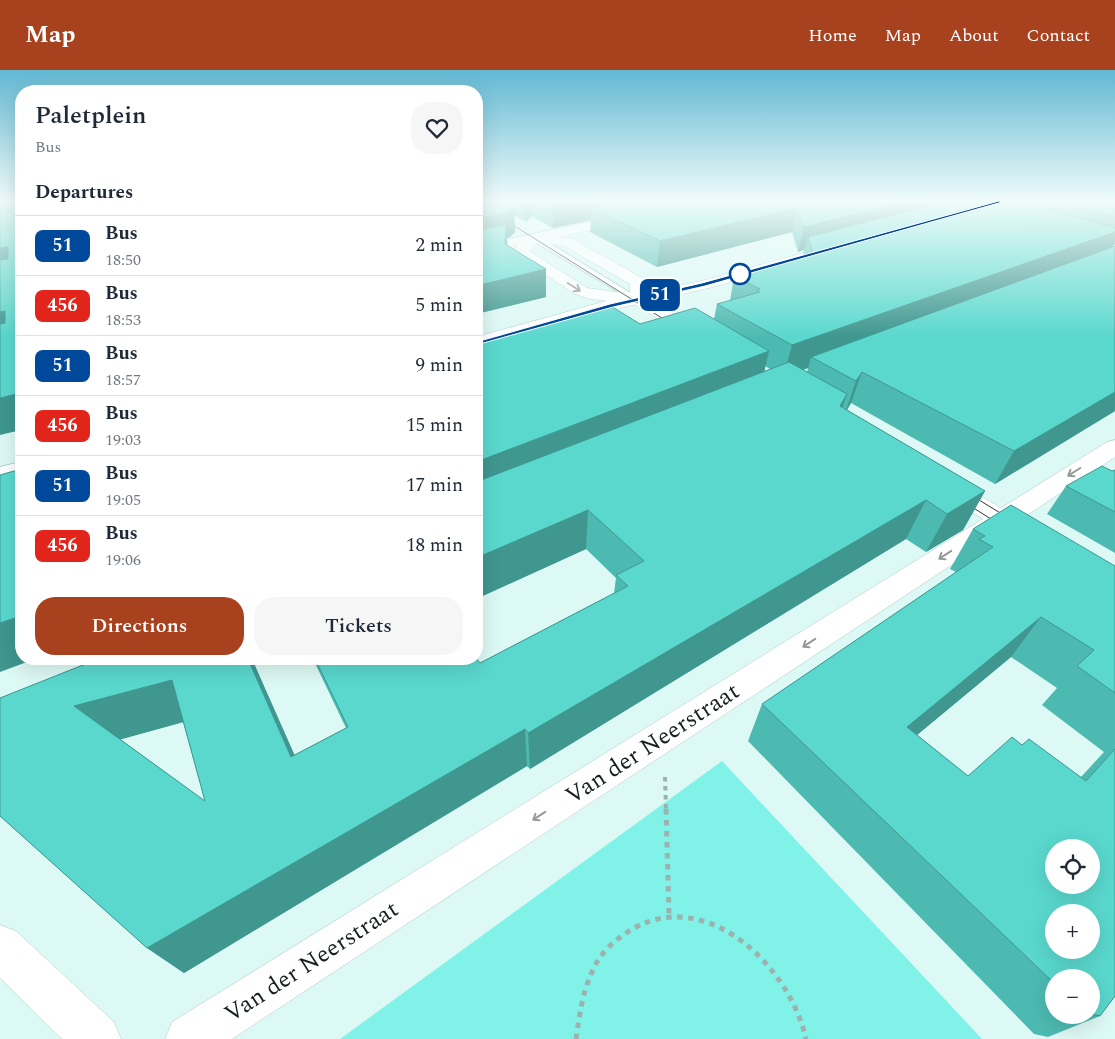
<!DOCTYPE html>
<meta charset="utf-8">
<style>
body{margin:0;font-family:Spectral,serif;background:#f6f6f7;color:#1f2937;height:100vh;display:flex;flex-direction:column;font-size:19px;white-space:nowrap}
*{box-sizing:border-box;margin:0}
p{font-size:16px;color:#747a83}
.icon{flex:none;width:28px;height:28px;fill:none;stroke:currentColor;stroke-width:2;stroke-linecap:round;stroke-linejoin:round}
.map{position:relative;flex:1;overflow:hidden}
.panel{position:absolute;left:15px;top:15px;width:468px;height:580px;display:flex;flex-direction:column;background:#fff;border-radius:20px;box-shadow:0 5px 20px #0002}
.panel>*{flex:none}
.badge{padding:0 10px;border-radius:8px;font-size:18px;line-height:32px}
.buttons{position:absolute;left:1045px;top:769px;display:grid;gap:10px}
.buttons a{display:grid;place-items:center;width:55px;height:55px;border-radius:50%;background:#fff;box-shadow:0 5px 20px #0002;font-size:25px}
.map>.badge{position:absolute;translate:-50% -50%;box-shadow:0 0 0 2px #fff}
h2{padding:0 20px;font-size:19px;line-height:45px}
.round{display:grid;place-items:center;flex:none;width:52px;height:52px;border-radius:20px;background:#f6f6f7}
.summary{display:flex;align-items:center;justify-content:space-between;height:85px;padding:0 20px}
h1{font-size:24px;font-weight:600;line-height:38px}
.primary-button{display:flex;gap:10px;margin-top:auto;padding:10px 20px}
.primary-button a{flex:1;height:58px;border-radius:20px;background:#a8411e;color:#fff;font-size:20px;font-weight:600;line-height:58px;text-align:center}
.primary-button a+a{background:#f6f6f7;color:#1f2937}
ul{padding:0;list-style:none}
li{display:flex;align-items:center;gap:15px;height:60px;padding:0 20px;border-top:1px solid #e0e1e3}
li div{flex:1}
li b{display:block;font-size:19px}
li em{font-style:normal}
li .badge{min-width:55px;font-weight:700;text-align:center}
header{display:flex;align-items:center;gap:30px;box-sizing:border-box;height:70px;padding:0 25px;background:#a8411e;color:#fff}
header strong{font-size:24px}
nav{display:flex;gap:28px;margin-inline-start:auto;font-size:18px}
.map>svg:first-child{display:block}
.green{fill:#80f2e8}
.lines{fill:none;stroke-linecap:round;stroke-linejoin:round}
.service-casing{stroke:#afcac7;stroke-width:2}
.minor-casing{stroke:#afcac7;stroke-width:1}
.secondary-casing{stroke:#afcac7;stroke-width:1}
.path-far1{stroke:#9cb2af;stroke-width:4;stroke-dasharray:4.5 4.5;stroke-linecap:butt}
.path{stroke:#9cb2af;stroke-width:5;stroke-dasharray:5.5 5.5;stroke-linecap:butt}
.service{fill:#fff;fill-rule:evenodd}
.minor{fill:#fff;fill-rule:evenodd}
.secondary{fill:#fff;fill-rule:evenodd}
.tram{stroke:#2b3736;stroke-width:1}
.wall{fill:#4dbab1;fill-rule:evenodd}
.shaded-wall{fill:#3f9790}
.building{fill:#5ad8ce;stroke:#3f9790;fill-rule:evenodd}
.oneway{stroke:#969b9a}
.line{fill:#004899;stroke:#fff}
.stop-dot{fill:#fff;stroke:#004899;stroke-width:2.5}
.labels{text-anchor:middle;stroke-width:4;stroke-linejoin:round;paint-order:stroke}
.near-street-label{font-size:24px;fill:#16201f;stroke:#fff}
</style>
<header>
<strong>Map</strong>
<nav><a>Home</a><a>Map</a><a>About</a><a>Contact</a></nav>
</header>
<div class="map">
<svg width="1115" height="969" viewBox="0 0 1115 969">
<rect width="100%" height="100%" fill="#ddf9f5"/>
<!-- green -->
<path class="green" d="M722,691l260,278h-642z"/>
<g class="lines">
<!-- service casing -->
<g class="service-casing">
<path id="service" d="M532,166h6l104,64 -1,2h-6l-103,-62z"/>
</g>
<!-- minor casing -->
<g class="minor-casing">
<path id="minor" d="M628,144l6,4 -1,3 -74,16 14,2 71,40 2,3v16l58,34 3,4 -3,4 -6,1 -6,-1 -58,-36 -44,-5 -15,-5 -59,-39 -2,-3 3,-7 -41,9v-8zM538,172l26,4 66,38v10l-43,-6 -58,-37z
M1115,370v17l-94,62 7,8 -4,6 -9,3 -12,-5 -771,508h-67l7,-17 811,-503 -48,-29 -3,-5 3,-5 9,-3 9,3 48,28 106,-66z
M0,855l16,6 98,91 7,17h-59l-62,-61z"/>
</g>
<!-- secondary casing -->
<g class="secondary-casing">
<path id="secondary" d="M840,173l5,1 2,3 -2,3 -136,38 -94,21 -139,39v-11l130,-36 95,-20z
M21,392v14l-21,5v-14z"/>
</g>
<!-- path-far1 -->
<path class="path-far1" d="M665,707l1,33"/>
<!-- path -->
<path class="path" d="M666,739l3,106
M576,969c4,-27 7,-52 21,-77 9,-15 24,-27 39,-35 75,-39 155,43 170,112"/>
<!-- service -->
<use href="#service" class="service"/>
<!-- minor -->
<use href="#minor" class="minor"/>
<!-- secondary -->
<use href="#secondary" class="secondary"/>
<!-- tram -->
<path class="tram" d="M476,132l197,123
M969,424l43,26
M964,432l38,24"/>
</g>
<!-- wall -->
<path class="wall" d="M476,132h639v43h-2l-1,3 3,-1v164l-120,73 -144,-81 -4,7 138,81 -22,39 -37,22 -20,-13 -376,230 -3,-3 -343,207 -37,-25 -147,-132v-118l98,-39h154l42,96 52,-27 -33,-69h163v-1l4,5 134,-70 2,-15 -30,-29 -110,50v-256l135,-37 29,18 55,-16 19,11 3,-15 13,-3 4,-25 69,-19 1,-7 -6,2 -6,-20 -135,35 -67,-35 1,-12 -38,8 -21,-12 -6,6 -12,-7 1,17 -5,5 -3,1v7l39,24v28l-70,17zM765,296l5,3 -6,2zM808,298l-1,4 -4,-3zM183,652l22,79 -85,-62z
M1115,400v83l-68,-39 19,-28 46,-15z
M973,459l142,37v430l-15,20 -52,21 -14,-3 -286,-293 14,-37 194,-132 -6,-3zM1011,587l46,31 -15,17 62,47 -23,25 -59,-32 -54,31 -51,-41zM1054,908h37v37h-37z"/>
<!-- shaded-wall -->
<path class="shaded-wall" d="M526,132h6v14l-6,6z
M564,132h92l-65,6v12l-38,8v-24z
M903,132h78l-173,35 -4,13 -6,2 6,-25z
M514,138l1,24 -5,5 -3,1 1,12 -3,-6h-29v-25z
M797,138l-5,24 -135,35 3,-26z
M1115,162v10l-8,14 -296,101 -3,11 -25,9 9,-32z
M8,177l13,24 -21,5v-28z
M546,199v28l-70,17v-28z
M5,241l16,27 -21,6v-32z
M769,281l-8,35 -285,116v-40z
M862,302l-11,31 -6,10 11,-32z
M1115,322v19l-120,73 19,-33z
M21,323v37l-21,5v-37z
M847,324l-13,37 6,-25z
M985,421l-22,39 -37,22 21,-38z
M926,430l-20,39 -376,230 -2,-36z
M588,440l-2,39 -110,50v-41z
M21,546v43h14l-35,13v-49z
M1041,547l-30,40 -129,107 25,-37z
M248,589h4l59,133 -20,-35z
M172,610l26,38 -90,25 -34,-37z
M525,659l2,37 -343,207 -37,-25z"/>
<!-- building -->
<path class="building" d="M0,132h21v191l-21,5v-74l5,-1v-12l-5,1v-52l8,-1v-12l-8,1z
M476,132h27l11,6 -6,5 -32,6z
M549,132h15l-11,2z
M624,132h279l-99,25 -7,-19 -137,33 -69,-33z
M944,132h78l93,26v4l-323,113 -75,-41 43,-12 -4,-2 4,-1 -26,-13 79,-22 -5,-17z
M1061,132h54v15z
M506,155l-1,19 41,25 -70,17v-56z
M1115,176v146l-101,59 -152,-79 -6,9 -45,-24z
M611,236l29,18 55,-16 74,43 -293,111v-119z
M789,292l58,32 -7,12 145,85 -38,23 -21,-14 -398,233 -3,-4 -378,219 -147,-132v-118l98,-39h150l43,98 57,-30 -33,-68h161v-1l4,5 148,-77 -12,-11 28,-14 -56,-51 -112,48v-76zM172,610l33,121 -131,-95z
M1102,396l10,5 3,-1v42l-49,-26z
M21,399v147l-21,7v-148z
M1011,435l104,61v127l-38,-27 17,-16 -53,-33 -134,110 61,49 44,-39 10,8 7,-6 57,42 29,-32v247l-15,20 -9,-2v-36h-37v5l-292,-279 231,-157 -14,-8 6,-3 -12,-7zM1054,778h37v37h-37zM1054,842h37v38h-37z"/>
<!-- one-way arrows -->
<defs><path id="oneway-shaft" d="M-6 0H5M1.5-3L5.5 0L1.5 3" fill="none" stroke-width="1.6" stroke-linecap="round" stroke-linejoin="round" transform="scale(1.25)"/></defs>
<g class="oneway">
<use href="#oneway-shaft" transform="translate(574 217) rotate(32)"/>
<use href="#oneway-shaft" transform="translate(1074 402) rotate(148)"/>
<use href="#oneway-shaft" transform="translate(945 485) rotate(147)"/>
<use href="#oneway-shaft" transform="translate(809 573) rotate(147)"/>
<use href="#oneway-shaft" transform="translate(539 746) rotate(147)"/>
</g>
<!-- sky -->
<linearGradient id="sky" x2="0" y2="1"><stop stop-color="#62b8d3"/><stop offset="0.49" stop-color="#f0fcfa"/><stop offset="1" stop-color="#f0fcfa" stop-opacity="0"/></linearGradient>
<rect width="1115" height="267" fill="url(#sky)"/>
<!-- line -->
<path class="line" d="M999,131l3,1 -297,84 -92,21 -137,38 -3,-2 137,-39 92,-21z"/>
<!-- markers -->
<circle class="stop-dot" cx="740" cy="204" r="10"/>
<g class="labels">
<!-- near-street labels -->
<g class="near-street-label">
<text transform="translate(652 673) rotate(-33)" y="8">Van der Neerstraat</text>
<text transform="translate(311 891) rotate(-33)" y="8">Van der Neerstraat</text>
</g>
</g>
</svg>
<div class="buttons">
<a><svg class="icon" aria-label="locate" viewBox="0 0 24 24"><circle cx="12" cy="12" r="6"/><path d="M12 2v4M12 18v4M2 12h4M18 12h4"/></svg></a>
<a>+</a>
<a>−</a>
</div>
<b class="badge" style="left:660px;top:225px;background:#004899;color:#fff">51</b>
<section class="panel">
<div class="summary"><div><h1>Paletplein</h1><p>Bus</p></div><a class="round"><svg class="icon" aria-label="heart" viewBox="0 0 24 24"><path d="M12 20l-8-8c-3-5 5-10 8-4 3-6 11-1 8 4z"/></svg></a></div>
<h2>Departures</h2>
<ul>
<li><span class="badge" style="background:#004899;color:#fff">51</span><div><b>Bus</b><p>18:50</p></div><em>2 min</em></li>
<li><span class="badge" style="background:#e1251b;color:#fff">456</span><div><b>Bus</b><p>18:53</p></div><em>5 min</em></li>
<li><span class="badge" style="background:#004899;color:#fff">51</span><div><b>Bus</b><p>18:57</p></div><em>9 min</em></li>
<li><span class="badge" style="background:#e1251b;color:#fff">456</span><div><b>Bus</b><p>19:03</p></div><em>15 min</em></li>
<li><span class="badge" style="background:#004899;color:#fff">51</span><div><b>Bus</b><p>19:05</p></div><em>17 min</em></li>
<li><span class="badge" style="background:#e1251b;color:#fff">456</span><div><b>Bus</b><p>19:06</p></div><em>18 min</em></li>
</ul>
<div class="primary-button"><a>Directions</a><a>Tickets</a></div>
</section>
</div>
